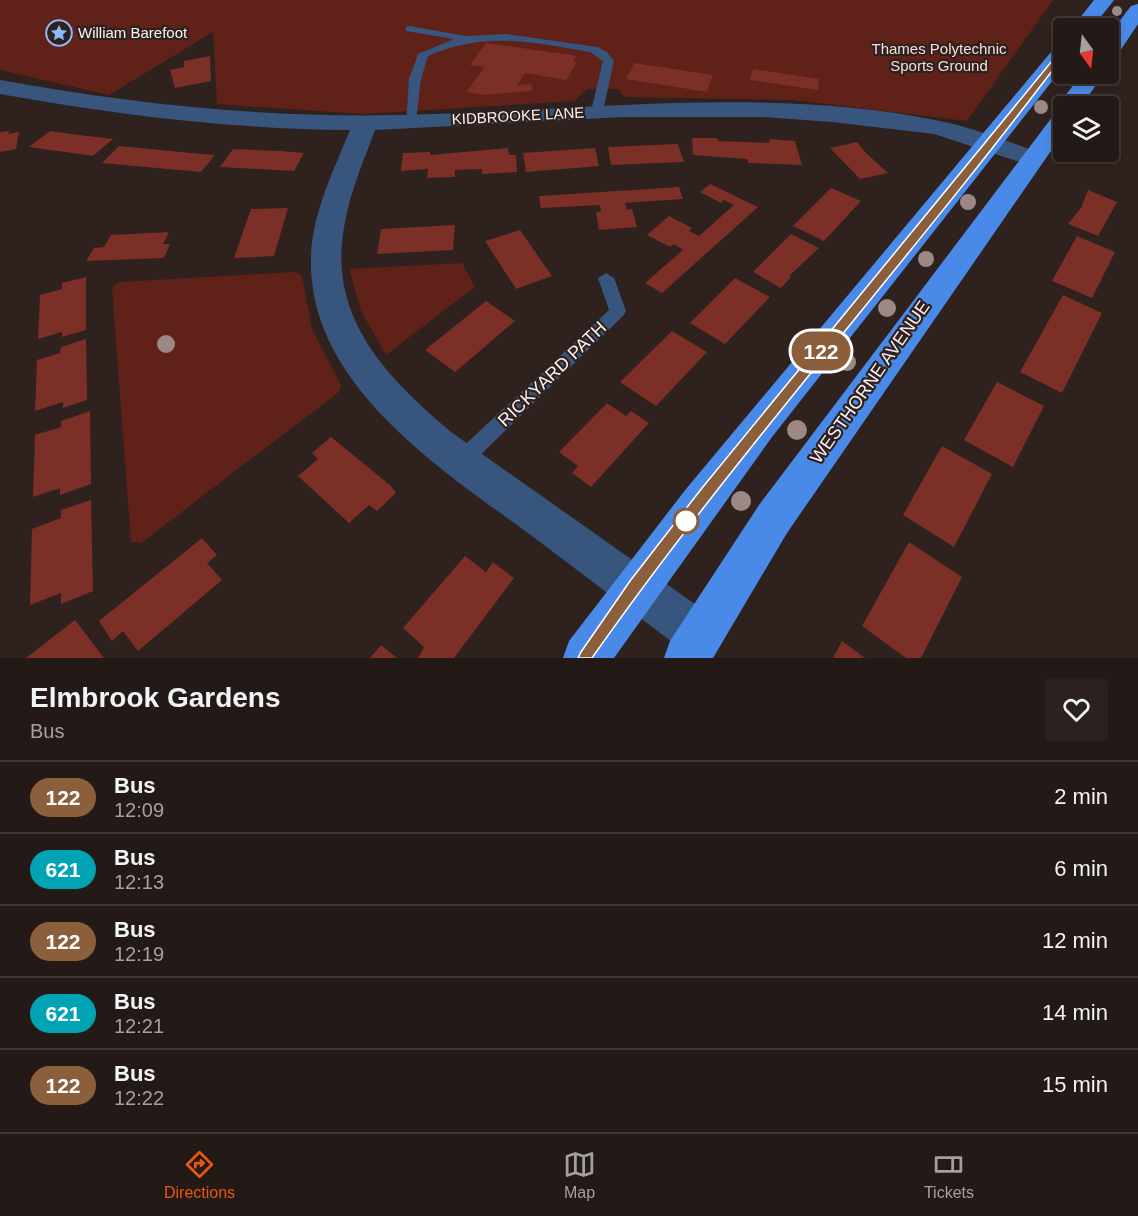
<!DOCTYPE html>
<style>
body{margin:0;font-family:Helvetica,sans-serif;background:#2b221f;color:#f1f3f6;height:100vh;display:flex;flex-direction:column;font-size:22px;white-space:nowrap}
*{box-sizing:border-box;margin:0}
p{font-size:20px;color:#a3a0a1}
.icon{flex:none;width:33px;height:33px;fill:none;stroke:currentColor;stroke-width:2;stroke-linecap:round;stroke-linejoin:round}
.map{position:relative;height:658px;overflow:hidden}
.panel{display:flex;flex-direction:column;background:#231916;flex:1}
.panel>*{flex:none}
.badge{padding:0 12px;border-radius:20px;font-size:21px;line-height:39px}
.needle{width:39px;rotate:165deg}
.controls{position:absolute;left:1053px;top:18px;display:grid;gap:12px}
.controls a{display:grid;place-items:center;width:66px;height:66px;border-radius:6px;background:#231916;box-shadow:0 3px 9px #0003,0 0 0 2px #403835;font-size:30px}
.map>.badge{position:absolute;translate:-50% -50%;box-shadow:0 0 0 3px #fff}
.round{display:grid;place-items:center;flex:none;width:63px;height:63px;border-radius:6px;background:#2b221f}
.head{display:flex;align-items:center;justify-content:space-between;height:102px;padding:0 30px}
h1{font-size:28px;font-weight:800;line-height:45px}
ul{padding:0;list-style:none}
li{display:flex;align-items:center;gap:18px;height:72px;padding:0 30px;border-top:2px solid #403835}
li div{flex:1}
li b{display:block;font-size:22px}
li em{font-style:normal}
li .badge{min-width:66px;font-weight:700;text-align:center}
.tab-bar{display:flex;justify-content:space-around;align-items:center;height:84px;border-top:2px solid #403835;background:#231916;font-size:16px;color:#a3a0a1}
.tab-bar a{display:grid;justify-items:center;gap:3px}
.tab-bar .current{color:#ea580c}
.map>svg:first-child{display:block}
.green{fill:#602119}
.building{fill:#7b2f26}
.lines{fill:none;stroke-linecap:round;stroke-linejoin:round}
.service{fill:#38557e;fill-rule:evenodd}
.minor{fill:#38557e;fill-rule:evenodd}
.trunk{fill:#498ae8;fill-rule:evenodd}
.tree{fill:#9c8884}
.line{fill:#8b5e3c;stroke:#fff;stroke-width:1.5}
.stop-dot{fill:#fff;stroke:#8b5e3c;stroke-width:3}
.labels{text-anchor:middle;stroke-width:4.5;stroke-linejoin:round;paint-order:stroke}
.far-poi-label{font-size:15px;fill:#fbf1f0;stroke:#2f211e;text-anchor:start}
.far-park-label{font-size:15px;fill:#f5ddd8;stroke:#2f211e}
.far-street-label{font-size:15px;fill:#fbf1f0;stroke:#2f211e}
.street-label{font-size:18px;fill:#fbf1f0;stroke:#2f211e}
</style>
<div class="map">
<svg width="1138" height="658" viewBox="0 0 1138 658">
<rect width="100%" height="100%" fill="#2f211e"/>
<!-- green -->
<path class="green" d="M0,0h1053l-86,121 -173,-21 -170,-3 -5,-8h-32l-13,12 -212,13 -145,-10 -4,-72 -104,63 -109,-25z
M462,263l13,24 -89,68 -25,-44 -12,-42z
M296,272l6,4 10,53 29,56 -2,7 -198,151 -10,-1 -19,-254 7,-6z"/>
<!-- building -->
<path class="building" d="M486,43l85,12 5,1 -3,5 4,1 -11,18 -41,-7 -8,12 14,-1 2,7 -50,4 -17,-3 19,-25 -15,-2z
M210,56l1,25 -36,7 -5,-18 14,-3v-6z
M634,63l79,12 -6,17 -81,-13z
M753,69l66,10 -1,11 -68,-10z
M9,131l-1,3 11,-2 -3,17 -16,3v-20z
M50,131l21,3 42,5 -20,17 -64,-9z
M692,138h25l1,3 52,2 -1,-4 26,2 7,24 -54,-2 -1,-4 -54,-4z
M857,142l9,11 22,20 -28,6 -30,-31z
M678,144l6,18 -73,3 -3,-18z
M119,146l72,7 24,2 -14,17 -99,-9z
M508,148l1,7h7l1,17 -35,2v-5l-27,1v7l-28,1 1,-9 -27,2 2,-18 27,-1v3z
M595,148l4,18 -73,6 -3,-19z
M233,149l47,2 24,2 -10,18 -74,-4z
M710,184l48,23 -96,86 -17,-10 38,-33 -9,-6 -4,3 -23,-12 22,-19 23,12 -3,3 10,5 35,-31 -10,-5 -3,3 -21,-11z
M679,187l4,12 -58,4 2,7 5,-1 5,18 -38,3 -3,-18h5l-1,-7 -59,3 -2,-12z
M831,188l30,13 -37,40 -31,-15z
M1088,190l29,12 -19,34 -30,-12 13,-16z
M288,208l-14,48 -40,2 17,-49z
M455,225l-2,25 -76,4 4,-25z
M520,230l32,46 -36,13 -31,-48z
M169,232l-6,12h7l-6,14 -78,3 8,-13 10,-1 7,-12z
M791,234l28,14 -30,28 2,1 -10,11 -28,-16z
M1077,236l38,16 -23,46 -40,-17z
M86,277v53l-24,7v-5l-24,7 2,-44 22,-6v-6z
M735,278l35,19 -45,47 -35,-21z
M1063,295l39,18 -40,80 -42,-21z
M486,301l29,20 -60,51 -30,-22z
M672,331l35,21 -51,54 -36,-24z
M86,339l1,61 -24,8v-6l-28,9 2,-51 23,-7 1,-6z
M997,382l47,24 -31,61 -49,-27z
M607,403l19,13 5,-5 18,12 -58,64 -19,-14 6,-7 -19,-14z
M90,411l1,73 -31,11v-7l-27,9 2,-62 26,-8v-6z
M331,437l59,48 6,8 -19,18 -8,-6 -20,18 -51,-47 20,-17 -6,-6z
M942,446l50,28 -38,73 -51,-32z
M91,500l2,91 -32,13v-11l-31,12 2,-76 29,-11v-8z
M202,538l15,17 -10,8 15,17 -84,71 -15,-20 -11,10 -13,-20z
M909,542l53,35 -41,81h-15l-44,-32z
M465,556l21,16 7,-10 21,16 -60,80h-36l6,-11 -21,-19z
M75,620l29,38h-78z
M842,641l23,17h-32z
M381,645l16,13h-27z"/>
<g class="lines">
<!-- service -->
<path class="service" d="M410,26l55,10 42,-2 90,13 10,5 7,9 -11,50 -6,4 -6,-4 12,-50 -13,-9c-59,-10 -105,-21 -162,4l-7,23 -5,43 -2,3h-8l3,-46 9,-25 36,-15 -48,-8v-4z
M606,273l8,5 12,33 -2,4 -156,152 -7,2 -7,-2 -3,-6 3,-6 155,-145 -11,-32z"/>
<!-- minor -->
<path class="minor" d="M0,80c132,24 265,38 399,35 179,-3 358,-30 536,5 37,7 71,21 106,33l4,5 -4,5 -9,3 -98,-32 -102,-12 -68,-5h-140l-249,13c-11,30 -24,60 -30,92 -19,94 40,154 106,210l265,187 7,16 -7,16 -16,7 -16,-7c-51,-38 -101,-77 -152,-115 -91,-67 -226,-152 -221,-281 2,-44 23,-85 39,-125 -118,-1 -234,-15 -350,-36z"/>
<!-- trunk -->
<path class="trunk" d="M1094,0h20l-22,28h-20z
M1138,4v20l-22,33 -8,1v-22l23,-30z
M1064,45v21l-292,371 -158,221h-51l6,-17 117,-152 370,-443z
M1082,74h22l-23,32h-17v26l-277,401 -74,125h-49l6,-17 89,-136 300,-397 -2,-2z"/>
</g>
<!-- trees -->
<g class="tree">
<circle cx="1117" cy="11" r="5"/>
<circle cx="1041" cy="107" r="7"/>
<circle cx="968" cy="202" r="8"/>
<circle cx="926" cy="259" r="8"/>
<circle cx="887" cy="308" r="9"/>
<circle cx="166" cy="344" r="9"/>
<circle cx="847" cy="362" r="9"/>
<circle cx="797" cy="430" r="10"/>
<circle cx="741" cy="501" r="10"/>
</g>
<!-- line -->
<path class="line" d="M1061,50l6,1c-155,207 -329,399 -475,607h-14l3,-6 49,-71 72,-93z"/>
<!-- icons -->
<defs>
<g id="sight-ring" transform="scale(1.35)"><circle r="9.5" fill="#2f211e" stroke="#8bb9fc" stroke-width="1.5"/><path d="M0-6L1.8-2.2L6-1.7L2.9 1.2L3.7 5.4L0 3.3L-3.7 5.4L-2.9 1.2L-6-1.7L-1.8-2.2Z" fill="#8bb9fc"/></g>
</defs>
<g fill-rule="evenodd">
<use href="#sight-ring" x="59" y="33"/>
</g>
<!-- markers -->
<circle class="stop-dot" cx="686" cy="521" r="12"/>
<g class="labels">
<!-- far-poi labels -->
<g class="far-poi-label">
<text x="78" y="38">William Barefoot</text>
</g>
<!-- far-park labels -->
<g class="far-park-label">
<text x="939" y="54">Thames Polytechnic<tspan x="939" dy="17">Sports Ground</tspan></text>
</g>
<!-- far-street labels -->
<g class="far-street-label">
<text transform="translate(518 116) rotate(-3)" y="5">KIDBROOKE LANE</text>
</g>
<!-- street labels -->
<g class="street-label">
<text transform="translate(552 374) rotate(-44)" y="6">RICKYARD PATH</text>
<text transform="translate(870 382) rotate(-55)" y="6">WESTHORNE AVENUE</text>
</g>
</g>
</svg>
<div class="controls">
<a><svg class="needle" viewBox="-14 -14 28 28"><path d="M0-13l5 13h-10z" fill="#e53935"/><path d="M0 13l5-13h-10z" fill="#a3a0a1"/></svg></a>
<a><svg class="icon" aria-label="layers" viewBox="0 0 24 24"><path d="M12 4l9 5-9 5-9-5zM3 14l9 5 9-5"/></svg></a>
</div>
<b class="badge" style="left:821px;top:351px;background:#8b5e3c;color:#fff">122</b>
</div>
<section class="panel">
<div class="head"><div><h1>Elmbrook Gardens</h1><p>Bus</p></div><a class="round"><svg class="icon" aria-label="heart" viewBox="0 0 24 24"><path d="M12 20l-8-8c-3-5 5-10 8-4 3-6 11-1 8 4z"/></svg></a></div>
<ul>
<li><span class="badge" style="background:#8b5e3c;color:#fff">122</span><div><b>Bus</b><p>12:09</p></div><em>2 min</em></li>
<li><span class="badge" style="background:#00a3b4;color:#fff">621</span><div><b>Bus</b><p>12:13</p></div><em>6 min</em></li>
<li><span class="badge" style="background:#8b5e3c;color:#fff">122</span><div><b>Bus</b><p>12:19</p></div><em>12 min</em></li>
<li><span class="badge" style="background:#00a3b4;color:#fff">621</span><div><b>Bus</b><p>12:21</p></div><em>14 min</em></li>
<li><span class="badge" style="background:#8b5e3c;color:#fff">122</span><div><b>Bus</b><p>12:22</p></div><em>15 min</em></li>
</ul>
</section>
<nav class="tab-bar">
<a class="current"><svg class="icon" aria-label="directions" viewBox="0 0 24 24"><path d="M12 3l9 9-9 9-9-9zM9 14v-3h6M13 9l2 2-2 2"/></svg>Directions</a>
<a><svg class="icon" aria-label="map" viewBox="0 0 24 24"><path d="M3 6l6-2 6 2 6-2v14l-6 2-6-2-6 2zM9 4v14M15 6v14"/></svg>Map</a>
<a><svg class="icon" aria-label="tickets" viewBox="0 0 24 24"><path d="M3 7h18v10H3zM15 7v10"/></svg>Tickets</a>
</nav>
